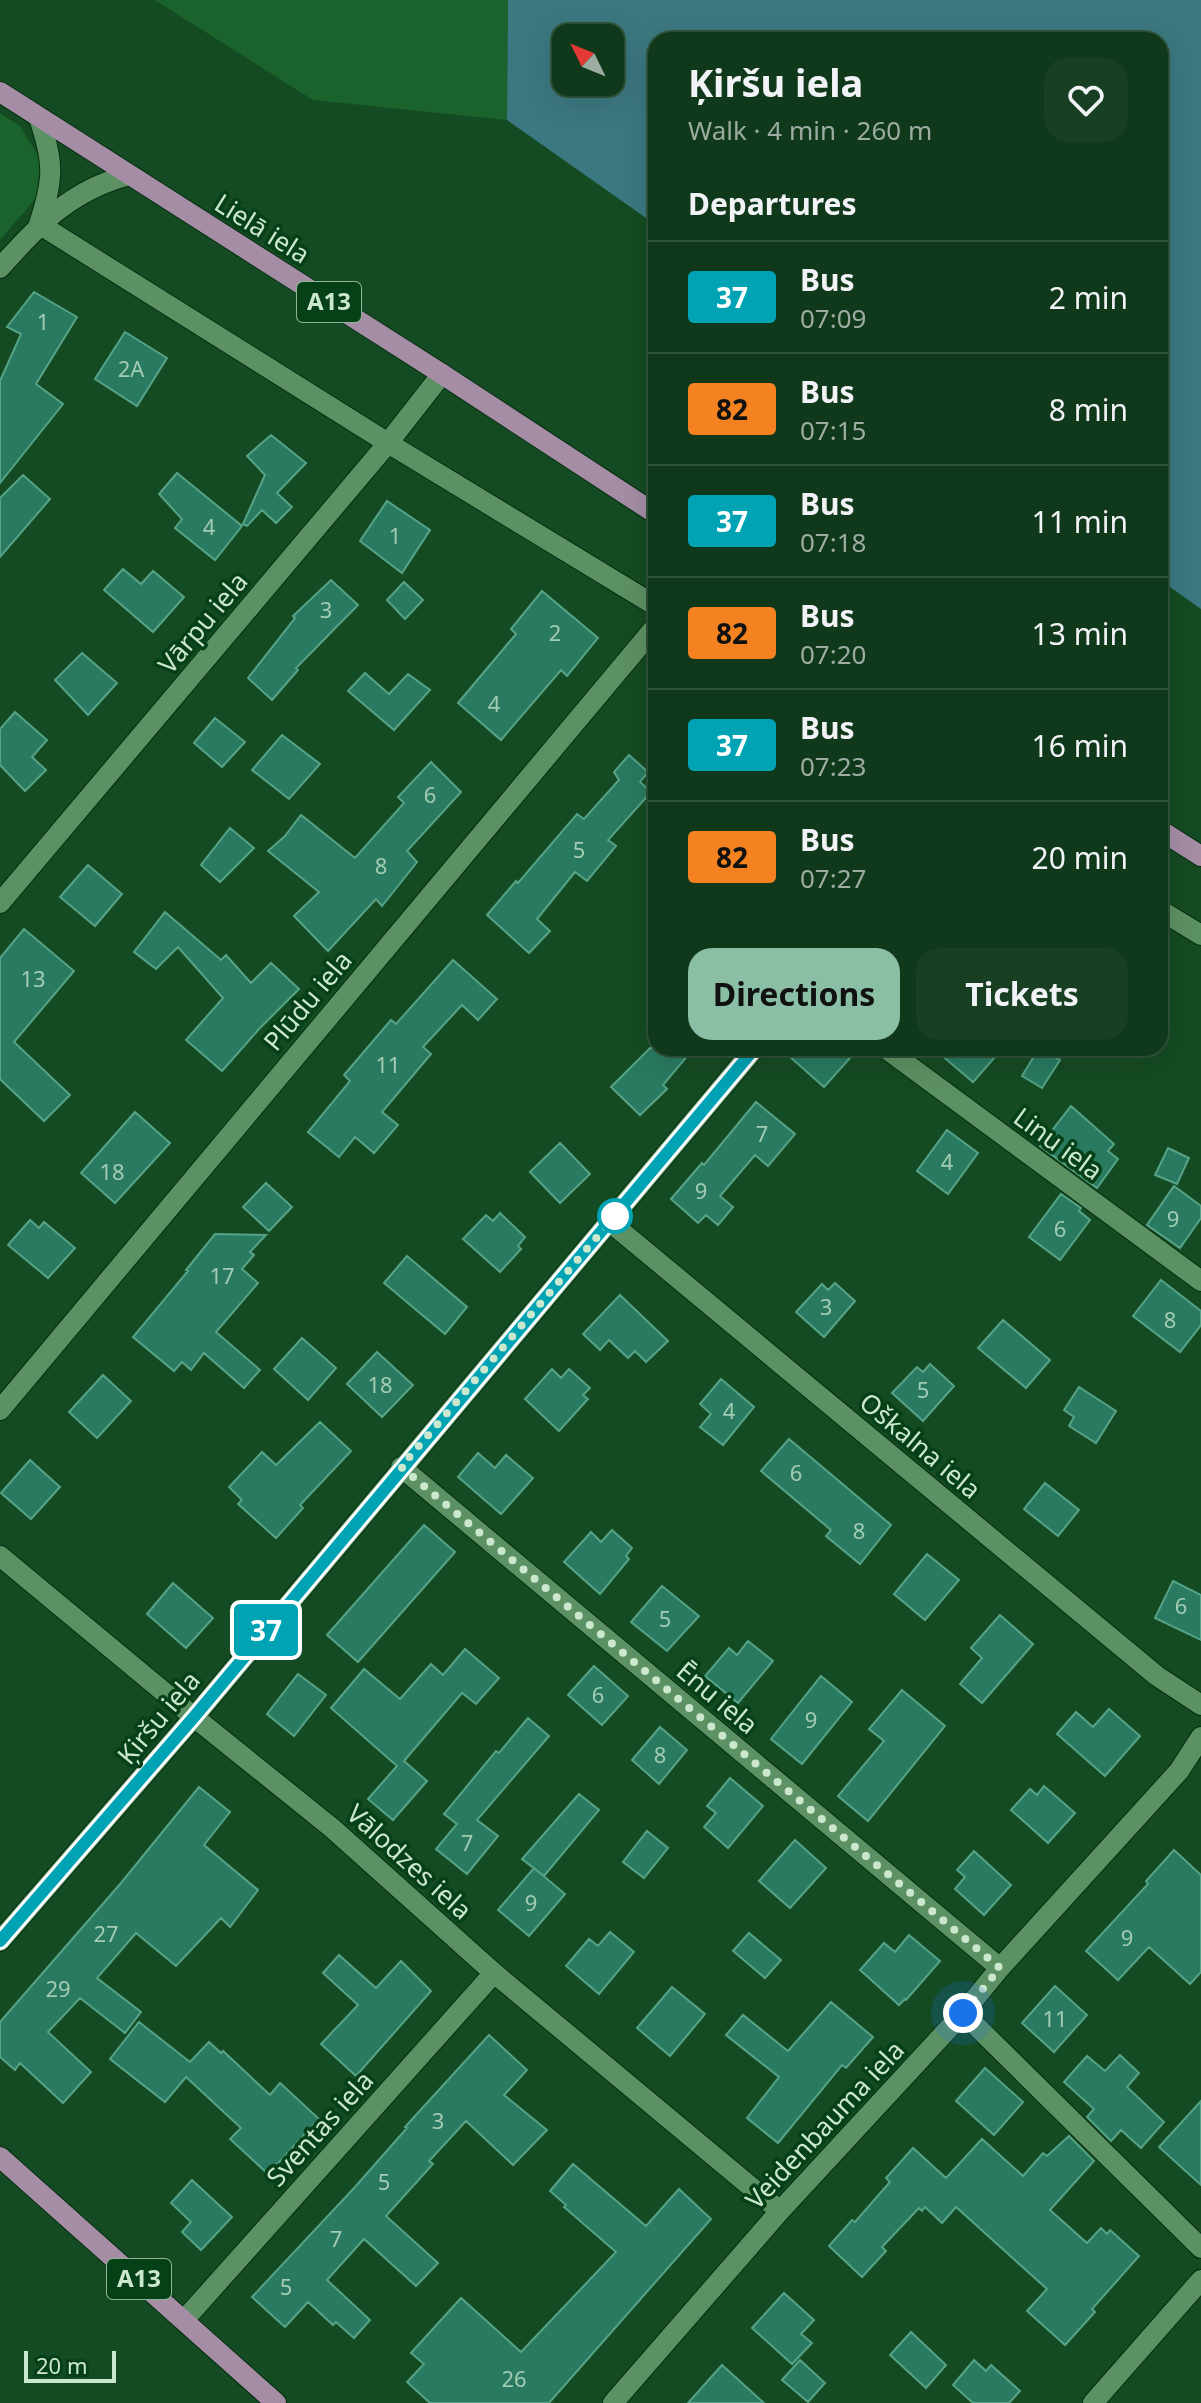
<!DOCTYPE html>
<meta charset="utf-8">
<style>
body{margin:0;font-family:"Noto Sans",sans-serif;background:#193f23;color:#f1f3f6;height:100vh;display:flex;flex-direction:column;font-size:30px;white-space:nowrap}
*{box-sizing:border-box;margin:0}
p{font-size:26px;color:#9caca2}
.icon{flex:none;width:44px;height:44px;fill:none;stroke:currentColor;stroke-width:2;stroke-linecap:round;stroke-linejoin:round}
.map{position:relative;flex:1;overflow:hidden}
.side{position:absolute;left:648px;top:32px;width:520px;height:1024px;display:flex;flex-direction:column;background:#10381a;border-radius:24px;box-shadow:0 8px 32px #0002,0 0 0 2px #305239}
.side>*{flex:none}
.badge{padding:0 16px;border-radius:6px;font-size:28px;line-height:52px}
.needle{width:52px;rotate:313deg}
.tools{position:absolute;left:552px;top:24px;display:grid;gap:16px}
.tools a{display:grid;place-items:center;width:72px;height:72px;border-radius:16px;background:#10381a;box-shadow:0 8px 32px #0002,0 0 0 2px #305239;font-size:40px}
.scale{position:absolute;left:24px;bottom:20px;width:92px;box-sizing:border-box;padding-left:8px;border:4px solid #cbe7ce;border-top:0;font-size:22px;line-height:28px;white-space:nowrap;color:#cbe7ce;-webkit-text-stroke:6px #064017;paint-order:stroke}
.you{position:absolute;width:40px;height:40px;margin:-20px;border:6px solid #fff;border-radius:50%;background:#1a73e8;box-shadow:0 0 0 12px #1a73e833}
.map>.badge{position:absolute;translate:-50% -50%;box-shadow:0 0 0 4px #fff}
h2{padding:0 40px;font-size:30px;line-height:72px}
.round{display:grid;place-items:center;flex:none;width:84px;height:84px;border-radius:24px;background:#193f23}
.overview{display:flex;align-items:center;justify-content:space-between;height:136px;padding:0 40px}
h1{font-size:38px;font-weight:700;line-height:60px}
.cta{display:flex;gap:16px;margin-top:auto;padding:16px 40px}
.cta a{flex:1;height:92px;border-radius:24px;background:#8abfa5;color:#111;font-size:32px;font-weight:700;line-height:92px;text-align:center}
.cta a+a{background:#193f23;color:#f1f3f6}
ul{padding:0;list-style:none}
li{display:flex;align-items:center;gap:24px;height:112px;padding:0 40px;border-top:2px solid #305239}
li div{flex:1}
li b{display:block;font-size:30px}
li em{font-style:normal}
li .badge{min-width:88px;font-weight:700;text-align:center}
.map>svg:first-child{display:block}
.green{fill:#1a632c}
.water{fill:#3c7881;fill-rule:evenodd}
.building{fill:#297a60;stroke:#56a387;stroke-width:2}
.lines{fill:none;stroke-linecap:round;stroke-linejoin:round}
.minor-casing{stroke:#052e10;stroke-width:22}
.major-casing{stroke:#052e10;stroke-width:22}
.minor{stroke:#5c9163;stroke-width:20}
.major{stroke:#a48da5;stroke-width:20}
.line-casing{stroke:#fff;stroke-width:18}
.line{stroke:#00a3b4;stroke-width:12}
.walk{stroke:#cbe7ce;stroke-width:8;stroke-dasharray:0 14.4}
.stop-dot{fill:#fff;stroke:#00a3b4;stroke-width:4}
.labels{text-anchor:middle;stroke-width:7;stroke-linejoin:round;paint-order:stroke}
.number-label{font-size:22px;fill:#a2ccb2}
.shield{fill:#064017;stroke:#90b597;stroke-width:2}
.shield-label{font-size:24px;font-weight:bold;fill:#cbe7ce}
.street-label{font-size:26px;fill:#cbe7ce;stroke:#064017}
</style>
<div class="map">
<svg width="1201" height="2403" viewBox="0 0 1201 2403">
<rect width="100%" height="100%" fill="#154b22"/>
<!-- green -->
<path class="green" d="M155,0h353l-1,120 -194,-20z
M0,113l20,13 21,35 -5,37 -36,42z"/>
<!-- water -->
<path class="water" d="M508,0h693v609l-41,-29v-540h-504v185l-149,-105zM566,38h44v44h-44z"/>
<!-- building -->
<path class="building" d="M34,292l43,25 -41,67 27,20 -63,79v-102l21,-47 -14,-7z
M125,332l42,26 -30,48 -42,-27z
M271,435l35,28 -29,30 15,14 -16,16 -14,-13 -15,16 -4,-2 22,-49 -18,-19z
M177,473l65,53 -27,34 -40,-32 7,-9 -23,-25z
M23,475l27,24 -50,58v-59z
M387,501l43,29 -28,43 -42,-32z
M123,569l18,15 12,-13 31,26 -31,35 -49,-42z
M331,580l27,25 -62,63 2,2 -26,30 -24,-22 47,-60 -2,-2z
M404,582l19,18 -18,19 -18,-19z
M542,591l56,47 -31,38 -6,-6 -60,70 -43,-37 58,-69 -5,-5z
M82,653l35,30 -29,32 -33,-35z
M365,673l24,21 19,-20 22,16 -36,40 -46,-39z
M15,712l32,28 -15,17 14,13 -21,21 -25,-26v-36z
M215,718l30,24 -23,25 -28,-24z
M282,735l38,29 -31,35 -37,-29z
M629,755l19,17 -8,10 11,10 -43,48 8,6 -29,35 -12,-9 -38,47 13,12 -21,22 -42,-38 29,-34 2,2 59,-69 7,5 35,-39 -5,-8z
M431,762l30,30 -54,59 10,11 -35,44 -6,-7 -48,52 -34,-35 25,-24 -51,-41 17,-15 16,-21 54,43 49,-55 -6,-6z
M230,828l24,20 -34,34 -19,-17z
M88,865l34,29 -27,32 -35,-29z
M165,912l56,48 5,-5 25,28 20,-20 28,26 -40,40 -37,42 -36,-31 37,-42 -45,-51 -22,22 -22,-17z
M24,929l50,42 -60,71 56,53 -26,26 -44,-42v-121z
M453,960l44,39 -19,21 -16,-15 -39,42 8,7 -49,58 16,13 -24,28 -19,-16 -16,20 -31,-25 42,-51 -6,-6 47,-55 5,4z
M650,1048h44l-31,37 4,4 -27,26 -29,-28z
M780,1048h79l-35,39z
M933,1048h70l-30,34z
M1039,1048l21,12 -18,28 -20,-12z
M756,1102l39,32 -27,32 -13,-11 -35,41 13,11 -15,18 -12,-10 -8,8 -27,-24 31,-36 2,2z
M1071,1106l43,38 -6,7 10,8 -21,29 -57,-42z
M135,1112l35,31 -55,60 -34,-30z
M947,1130l31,23 -30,41 -31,-23z
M560,1143l30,31 -30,29 -30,-31z
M1168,1148l21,10 -12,26 -22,-9z
M266,1183l26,24 -23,24 -26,-24z
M1174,1186l27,20v12l-21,30 -33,-23z
M1061,1194l20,14 -2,3 11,9 -30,40 -31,-23z
M500,1213l25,24 -7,9 3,3 -21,23 -37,-33 23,-24 7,6z
M30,1220l9,8 5,-6 31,26 -27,30 -40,-33z
M215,1234l51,1 -16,17 4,3 -12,14 16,14 -42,49 44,38 -16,18 -40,-35 -13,17 -9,-8 -8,9 -41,-34 55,-66 -2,-1z
M407,1256l60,51 -22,27 -61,-51z
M1161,1280l40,31v14l-21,27 -47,-36z
M835,1283l20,18 -31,36 -28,-25 26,-28 6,6z
M620,1295l48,46 -22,21 -11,-11 -7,7 -19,-18 -9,10 -17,-16z
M1003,1320l47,40 -24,28 -48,-40z
M302,1338l34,30 -28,32 -34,-31z
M377,1352l36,33 -31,32 -35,-33z
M930,1364l24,22 -31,35 -31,-28 25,-26 6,5z
M552,1369l9,9 8,-9 21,19 -7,7 5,4 -29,32 -34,-32z
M103,1375l28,26 -34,37 -28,-26z
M721,1379l33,28 -31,38 -23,-18 11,-13 -11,-10z
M1079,1387l37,24 -20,32 -27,-17 5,-9 -10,-7z
M320,1422l31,29 -51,54 3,3 -27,30 -38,-34 4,-4 -13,-13 33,-35 14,13z
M789,1439l102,86 -31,39 -34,-28 5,-6 -70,-59z
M478,1453l17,15 11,-13 27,23 -32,36 -43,-37z
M30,1460l30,27 -29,32 -30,-26z
M1045,1483l34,27 -21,26 -34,-27z
M424,1525l31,27 -97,110 -31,-27z
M612,1530l20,18 -6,8 3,3 -29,35 -36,-32 27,-30 10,10z
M927,1554l32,26 -34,40 -31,-26z
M1173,1581l28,14v45l-46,-22z
M173,1583l40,35 -27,30 -39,-34z
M662,1586l37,30 -32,35 -36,-29z
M1000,1615l33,29 -51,59 -22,-19 22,-26 -11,-10z
M748,1641l25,20 -35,42 -33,-27 24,-28 8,7z
M465,1649l34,29 -23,26 -14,-11 -58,68 23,20 -34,39 -25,-21 29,-33 -66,-58 33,-39 36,30 31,-35 12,11z
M594,1666l34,30 -26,29 -34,-30z
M298,1674l28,21 -32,41 -27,-22z
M821,1676l31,26 -50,62 -31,-25z
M902,1690l43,36 -77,95 -30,-25 46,-55 -15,-12z
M1109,1709l31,27 -35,40 -48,-42 19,-22 17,15z
M528,1718l21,18 -72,84 21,16 -31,38 -31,-25 21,-25 -13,-10 52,-63 3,2z
M660,1727l27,23 -28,34 -27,-24z
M730,1778l33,28 -35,42 -24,-21 12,-14 -9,-7z
M1044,1786l31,27 -27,30 -37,-33 19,-21 7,6z
M199,1787l31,25 -26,33 54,45 -28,37 -9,-9 -45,48 -40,-33 -39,45 44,34 -16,21 -45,-35 -32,34 43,40 -28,31 -43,-40 -5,7 -15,-13v-35l121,-139z
M579,1794l20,16 -55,66 -22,-17z
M647,1831l21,17 -24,30 -21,-16z
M795,1840l31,28 -36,40 -31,-27z
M1174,1850l27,25v97l-11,12 -41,-37 -31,33 -32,-29 62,-67 -2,-3z
M974,1851l37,34 -27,30 -29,-26 10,-12 -8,-7z
M534,1868l31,26 -36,42 -31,-26z
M610,1932l24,20 -35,42 -33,-28 23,-27 9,7z
M749,1933l32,27 -16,18 -32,-27z
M909,1935l31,26 -34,39 -1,-1 -6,6 -39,-35 24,-27 11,9z
M339,1955l37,33 25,-27 30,30 -75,85 -35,-32 37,-39 -35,-32z
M1055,1986l32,29 -33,37 -32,-29z
M672,1987l33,27 -35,42 -33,-28z
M831,2002l42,35 -27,31 -4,-3 -64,78 -31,-25 32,-41 -53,-42 17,-20 45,36z
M139,2022l51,40 19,-20 12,11 2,-2 47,44 10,-12 39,36 -51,55 -38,-35 11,-11 -55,-51 -21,25 -55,-43z
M489,2035l38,35 -23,25 43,35 -34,35 -47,-44 -37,40 4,3 -47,52 52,47 -22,23 -52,-47 -37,41 43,40 -16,18 -18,-16 -3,3 -25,-23 -23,25 -33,-30 103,-110 52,-59 -2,-1z
M1120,2055l19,18 -12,14 37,35 -23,26 -20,-18 -10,11 -24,-24 7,-8 -30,-27 23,-26 18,15z
M985,2068l38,34 -29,33 -38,-34z
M1201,2101v84l-42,-38z
M1069,2136l25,25 -44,49 37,33 14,-15 6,6 3,-4 29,26 -47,53 3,3 -30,33 -38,-34 20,-22 -91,-82 -14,16 -17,-16 -3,4 -3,-3 -37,39 4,4 -24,26 -33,-31 23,-26 3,2 35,-40 -4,-4 27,-30 33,30 36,-39 41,37 20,-23 4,3z
M573,2164l73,62 33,-37 32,30 -162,184h-119l-23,-21 17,-18 -13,-11 50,-55 60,54 95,-100 -52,-45 2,-2 -16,-14z
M192,2180l40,37 -31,33 -19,-18 9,-10 -20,-19z
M784,2293l30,27 -13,14 11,9 -20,21 -40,-36z
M911,2332l35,33 -20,23 -36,-33z
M800,2360l25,23 -17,19 -26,-22z
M974,2360l12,11 5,-6 29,26 -11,12h-36l-20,-18z
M722,2365l42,38h-76z"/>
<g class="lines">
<!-- minor casing -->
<g class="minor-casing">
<path id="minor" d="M39,224l349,219 268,163
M39,224c15,-45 15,-62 0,-106
M0,268c38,-43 71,-78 129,-93
M0,903l388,-460 54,-69
M1160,910l41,25
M885,1048l316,233
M610,1222l547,454 44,29
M0,1410l656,-784
M401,1467l599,501
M0,1556l194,161 138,111 162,145 286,238
M0,1941l194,-224 561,-669
M963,2013l238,235
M185,2319l309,-346
M613,2403l167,-192 183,-198 37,-45 179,-197 22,-34
M1093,2403l108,-123"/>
</g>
<!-- major casing -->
<g class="major-casing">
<path id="major" d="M0,92l442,282 214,140
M1160,830l41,26
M0,2157l276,246"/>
</g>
<!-- minor -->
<use href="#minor" class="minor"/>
<!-- major -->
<use href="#major" class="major"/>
</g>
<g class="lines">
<!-- line casing -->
<g class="line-casing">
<path id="line" d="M0,1941l194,-224 561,-669"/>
</g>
<!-- line -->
<use href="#line" class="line"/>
<!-- walk -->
<path class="walk" d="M615,1216l-214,251 599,501 -37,45"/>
</g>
<!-- markers -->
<circle class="stop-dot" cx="615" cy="1216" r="16"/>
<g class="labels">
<!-- number labels -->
<g class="number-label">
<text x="43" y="330">1</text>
<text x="131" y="377">2A</text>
<text x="209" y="535">4</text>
<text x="395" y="544">1</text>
<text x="326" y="618">3</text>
<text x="555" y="641">2</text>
<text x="494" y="712">4</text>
<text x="430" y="803">6</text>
<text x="579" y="858">5</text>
<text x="381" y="874">8</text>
<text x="33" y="987">13</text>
<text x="388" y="1073">11</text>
<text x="762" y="1142">7</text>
<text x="947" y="1170">4</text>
<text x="112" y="1180">18</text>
<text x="701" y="1199">9</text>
<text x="1173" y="1227">9</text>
<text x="1060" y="1237">6</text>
<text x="222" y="1284">17</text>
<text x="826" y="1315">3</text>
<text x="1170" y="1328">8</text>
<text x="380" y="1393">18</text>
<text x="923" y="1398">5</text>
<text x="729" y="1419">4</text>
<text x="796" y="1481">6</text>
<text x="859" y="1539">8</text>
<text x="1181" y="1614">6</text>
<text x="665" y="1627">5</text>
<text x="598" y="1703">6</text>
<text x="811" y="1728">9</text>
<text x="660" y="1763">8</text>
<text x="467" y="1851">7</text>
<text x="531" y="1911">9</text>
<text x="106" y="1942">27</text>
<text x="1127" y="1946">9</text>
<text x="58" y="1997">29</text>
<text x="1055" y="2027">11</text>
<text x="438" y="2129">3</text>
<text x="384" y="2190">5</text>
<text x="336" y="2247">7</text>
<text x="286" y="2295">5</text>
<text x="514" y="2387">26</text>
</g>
<!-- shield labels -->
<g class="shield">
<rect x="297" y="282" width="64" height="40" rx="6"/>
<rect x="107" y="2259" width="64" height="40" rx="6"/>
</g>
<g class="shield-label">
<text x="329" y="310">A13</text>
<text x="139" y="2287">A13</text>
</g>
<!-- street labels -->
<g class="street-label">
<text transform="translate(262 229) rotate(32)" y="9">Lielā iela</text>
<text transform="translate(203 623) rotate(-50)" y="9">Vārpu iela</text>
<text transform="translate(308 1001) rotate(-50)" y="9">Plūdu iela</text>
<text transform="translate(1058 1144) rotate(36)" y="9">Linu iela</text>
<text transform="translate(920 1446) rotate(40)" y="9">Oškalna iela</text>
<text transform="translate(717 1698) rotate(40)" y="9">Ēnu iela</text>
<text transform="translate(159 1718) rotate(-50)" y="9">Ķiršu iela</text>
<text transform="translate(409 1862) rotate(42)" y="9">Vālodzes iela</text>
<text transform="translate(825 2125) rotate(-47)" y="9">Veidenbauma iela</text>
<text transform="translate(320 2129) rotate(-48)" y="9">Sventas iela</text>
</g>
</g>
</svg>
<div class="tools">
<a><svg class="needle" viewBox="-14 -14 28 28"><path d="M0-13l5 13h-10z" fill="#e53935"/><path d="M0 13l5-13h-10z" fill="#9caca2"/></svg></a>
</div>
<div class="scale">20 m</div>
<div class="you" style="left:963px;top:2013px"></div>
<b class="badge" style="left:266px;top:1630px;background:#00a3b4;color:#fff">37</b>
<section class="side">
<div class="overview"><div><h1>Ķiršu iela</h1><p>Walk · 4 min · 260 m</p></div><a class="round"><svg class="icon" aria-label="heart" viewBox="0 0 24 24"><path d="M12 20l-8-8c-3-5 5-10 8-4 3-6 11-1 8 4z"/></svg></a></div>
<h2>Departures</h2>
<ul>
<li><span class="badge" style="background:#00a3b4;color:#fff">37</span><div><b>Bus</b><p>07:09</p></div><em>2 min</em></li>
<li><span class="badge" style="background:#f58220;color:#111">82</span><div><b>Bus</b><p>07:15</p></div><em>8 min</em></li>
<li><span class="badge" style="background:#00a3b4;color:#fff">37</span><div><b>Bus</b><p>07:18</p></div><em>11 min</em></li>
<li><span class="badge" style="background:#f58220;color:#111">82</span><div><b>Bus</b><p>07:20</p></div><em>13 min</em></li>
<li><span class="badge" style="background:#00a3b4;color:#fff">37</span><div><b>Bus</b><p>07:23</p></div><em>16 min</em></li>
<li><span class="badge" style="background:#f58220;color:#111">82</span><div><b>Bus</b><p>07:27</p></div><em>20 min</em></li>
</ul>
<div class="cta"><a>Directions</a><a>Tickets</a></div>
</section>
</div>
